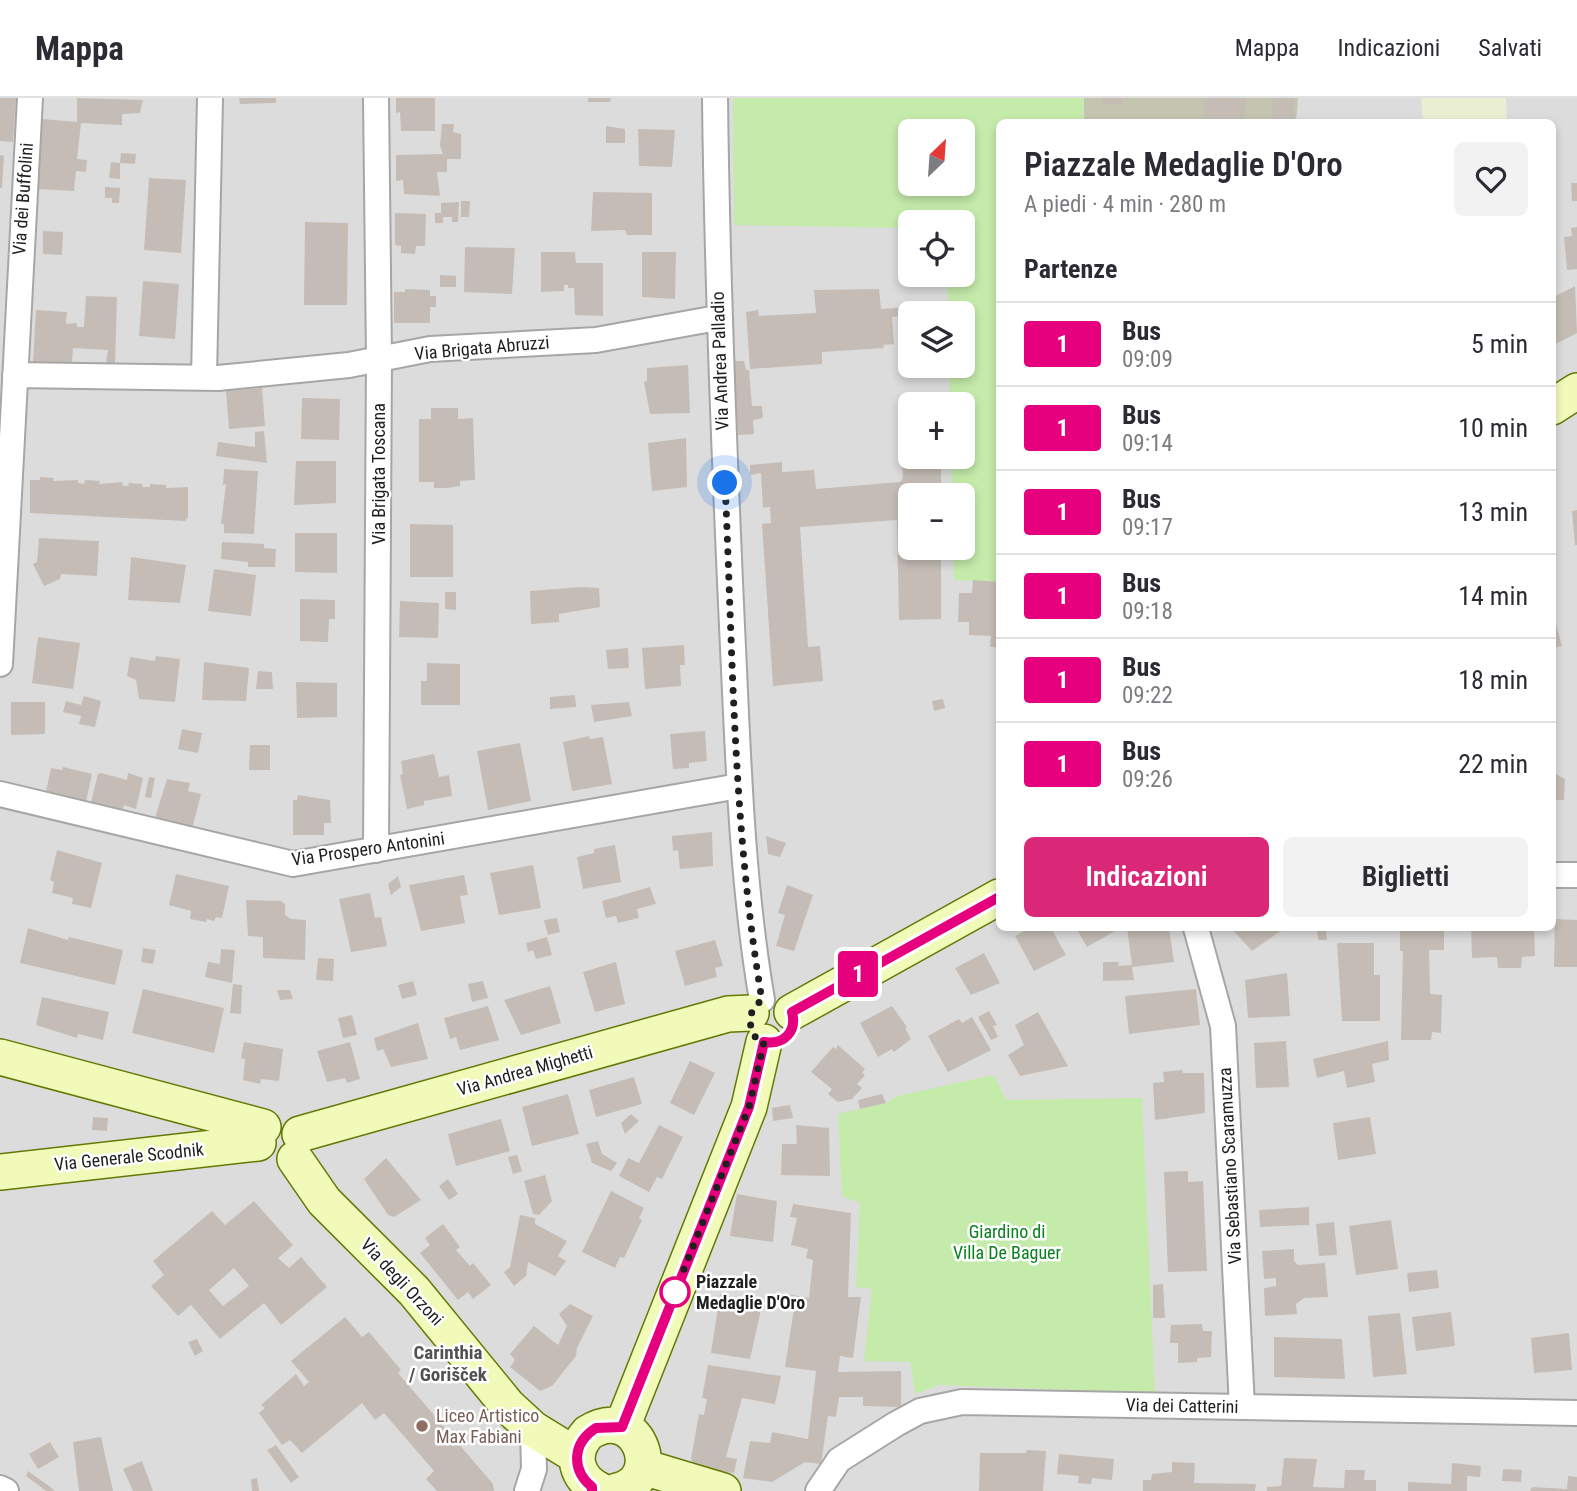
<!DOCTYPE html>
<html lang="it">
<meta charset="utf-8">
<style>
body{margin:0;font-family:"Roboto Condensed",sans-serif;background:#f2f2f3;color:#2b2b33;height:100vh;display:flex;flex-direction:column;font-size:26px;white-space:nowrap}
*{box-sizing:border-box;margin:0}
p{font-size:23px;color:#7c7c81}
.icon{flex:none;width:38px;height:38px;fill:none;stroke:currentColor;stroke-width:2;stroke-linecap:round;stroke-linejoin:round}
.map{position:relative;flex:1;overflow:hidden}
.side{position:absolute;left:996px;top:21px;width:560px;height:812px;display:flex;flex-direction:column;background:#fff;border-radius:10px;box-shadow:0 4px 10px #0003}
.side>*{flex:none}
.badge{padding:0 14px;border-radius:5px;font-size:24px;line-height:46px}
.needle{width:46px;rotate:25deg}
.controls{position:absolute;left:898px;top:21px;display:grid;gap:14px}
.controls a{display:grid;place-items:center;width:77px;height:77px;border-radius:10px;background:#fff;box-shadow:0 4px 10px #0003;font-size:35px}
.you{position:absolute;width:35px;height:35px;margin:-18px;border:5px solid #fff;border-radius:50%;background:#1a73e8;box-shadow:0 0 0 10px #1a73e833}
.map>.badge{position:absolute;translate:-50% -50%;box-shadow:0 0 0 4px #fff}
h2{padding:0 28px;font-size:26px;line-height:63px}
.round{display:grid;place-items:center;flex:none;width:74px;height:74px;border-radius:10px;background:#f2f2f3}
.head{display:flex;align-items:center;justify-content:space-between;height:119px;padding:0 28px}
h1{font-size:33px;font-weight:600;line-height:52px}
.action{display:flex;gap:14px;margin-top:auto;padding:14px 28px}
.action a{flex:1;height:80px;border-radius:10px;background:#db2777;color:#fff;font-size:28px;font-weight:600;line-height:80px;text-align:center}
.action a+a{background:#f2f2f3;color:#2b2b33}
ul{padding:0;list-style:none}
li{display:flex;align-items:center;gap:21px;height:84px;padding:0 28px;border-top:2px solid #e1e1e2}
li div{flex:1}
li b{display:block;font-size:26px}
li em{font-style:normal}
li .badge{min-width:77px;font-weight:700;text-align:center}
header{display:flex;align-items:center;gap:42px;box-sizing:border-box;height:98px;padding:0 35px;background:#fff;border-bottom:2px solid #e1e1e2}
header strong{font-size:33px}
nav{display:flex;gap:38px;margin-inline-start:auto;font-size:24px}
.map>svg:first-child{display:block}
.residential{fill:#dddcdc;fill-rule:evenodd}
.construction{fill:#c3c5b1}
.farmland{fill:#eaefd1}
.grass{fill:#c5ebab;fill-rule:evenodd}
.building{fill:#c5bdb5;fill-rule:evenodd}
.lines{fill:none;stroke-linecap:round;stroke-linejoin:round}
.street-casing{stroke:#a6a6a6;stroke-width:28}
.secondary-casing{stroke:#627903;stroke-width:38}
.street{stroke:#fff;stroke-width:24}
.secondary{stroke:#f1fab9;stroke-width:35}
.line-casing{stroke:#fff;stroke-width:16}
.line{stroke:#e6007e;stroke-width:10}
.walk{stroke:#1f1f1f;stroke-width:7;stroke-dasharray:0 12.6}
.stop-dot{fill:#fff;stroke:#e6007e;stroke-width:3.5}
.education-dot{fill:#8d6e63;stroke:#fff;stroke-width:2.5}
.labels{text-anchor:middle;stroke-width:5;stroke-linejoin:round;paint-order:stroke}
.street-label{font-size:18px;fill:#1f1f1f;stroke:#fff}
.park-label{font-size:18px;fill:#0a811e;stroke:#fff}
.stop-label{font-size:18px;font-weight:bold;fill:#1f1f1f;stroke:#fff;text-anchor:start}
.education-label{font-size:18px;fill:#785e54;stroke:#fff;text-anchor:start}
.neighbourhood-label{font-size:19px;font-weight:bold;fill:#525252;stroke:#fff}
</style>
<header>
<strong>Mappa</strong>
<nav><a>Mappa</a><a>Indicazioni</a><a>Salvati</a></nav>
</header>
<div class="map">
<svg width="1577" height="1393" viewBox="0 0 1577 1393">
<rect width="100%" height="100%" fill="#f0eee6"/>
<!-- residential -->
<path class="residential" d="M0,0h1577v1393h-1577zM999,24h553v806h-553zM910,33h52v53h-52zM910,124h52v53h-52zM910,215h52v53h-52zM910,306h52v53h-52zM910,397h52v53h-52z"/>
<!-- construction -->
<path class="construction" d="M1084,0h214l-2,24h-212z"/>
<!-- farmland -->
<path class="farmland" d="M1421,0h85l1,24h-84z"/>
<!-- grass -->
<path class="grass" d="M733,0h351l-1,24h-84v460l-45,-2 -1,-32h9v-53h-10l-1,-38h11v-53h-12l-1,-38h13v-53h-14l-1,-38h15v-53h-52v6l-176,-3zM910,33h52v53h-52z
M993,977l14,25 135,-2 13,295 -216,-8 -24,9 -5,-32 -46,-1 8,-72 -16,-2 4,-84 -18,-7 -4,-82 48,-11 12,-7z"/>
<!-- building -->
<path class="building" d="M0,0h16l-3,44 -13,-1z
M77,0l66,2 -3,13 -18,1v11l-41,-2 -4,36 10,1 -1,12 -10,-1 -2,20 -37,-2 5,-70 35,3z
M239,0h37v5l-36,1z
M396,0h39v33h-34l-1,-19 -4,1z
M588,0h23l-1,4h-22z
M1102,0h21v6h-21z
M1205,0h41l-2,24h-41z
M1273,0h21l-1,24h-22z
M442,26h12l-1,8 8,2v25h-14v13h-10l3,24 -36,-2 -1,-14 -7,1v-26l47,-1 -3,-8z
M606,28l19,3v14h-19z
M638,31l37,1 -3,37 -33,-1z
M121,55l15,1 -1,10 -15,-1z
M0,57l4,1 -2,32h-2z
M111,64l9,1v16l-11,-1z
M149,80l37,2 -5,73 -37,-3z
M1571,85h6v18h-5z
M105,89l15,1 -1,15h-7v-5h-7z
M593,94l59,1v42h-25l-2,-5 -34,1z
M461,103h9l-1,16h-8z
M459,104l-1,20h-6v-5h-9v6h-8v-10h6v-10z
M395,115l31,1 -1,32h-9l-1,8 -14,-1v-7l-6,-1z
M305,124l43,1 -1,82h-43z
M1577,129v42l-10,1 -3,-33 8,-1 -1,-8z
M43,133l20,1 -1,23 -19,-1z
M465,149l50,1 -3,46 -48,-2z
M541,154h34l1,11h27v53l-28,-1 -1,-27h-6v-3h-4v6l-23,1z
M642,154h34l-1,47 -33,-2z
M440,177l16,1v11h-16z
M143,183l36,3 -4,55 -36,-3z
M1575,188l2,47 -25,13v-48z
M405,191l25,1v6h6v11h-6v16h-36v-31h11z
M879,191l2,20 44,-3v7l-33,4 2,27 -11,1 1,3 -62,4v12l-72,5 -4,-57 12,-2 1,6 57,-3 -2,-23z
M86,198l31,1 -2,66h-9l2,-13 -35,-2 -1,15h-9v7h-15v-8h-15l3,-52 31,2 -1,12 11,-1v4h7z
M733,263h11l2,9h3l3,36h10l1,12 -10,2 1,14 -16,1z
M688,267l2,48 -40,1 -6,-32 3,-1v-13z
M262,290l3,38 -36,3 -3,-38z
M302,300l38,1 -1,41 -38,-1z
M910,308v51h24v11l7,-1v28h-31v53h31v71l-42,1 -2,-100 -97,7 8,120 12,-1 3,35 -50,5 -11,-162 9,-1 -1,-16 -7,1 -2,-35 -11,2v-10l32,-3v10l32,-2 2,19 84,-7 3,-4 -4,-71z
M431,310h27v11l15,-1 2,62 -15,1v5l-13,2h-13v-6h-15v-63h12z
M264,333l3,32 -51,-7 2,-14 37,5v-15z
M686,340l1,49 -35,4 -4,-48z
M296,363h40v42l-42,2z
M224,371l34,2 -4,63 -30,-1v-9h-3l5,-40 -3,1z
M40,379l14,1 -1,3 25,-1v3l6,1 1,-4 15,1 -1,3 23,-2 1,4h6l-1,-3 15,1 -1,3h8v-3l16,1v3l22,-1v30l-3,4 -155,-8v-33h10z
M1577,412v35h-2l-3,-34z
M410,426l43,1v52h-43z
M295,435h42v40l-42,-1z
M39,440l60,3 -2,35 -36,-2 -1,5 -16,7 -11,-22 4,-2z
M222,444l42,2v4l12,1 -1,18h-27v-5l-27,-3z
M131,459l55,8 -6,38 -52,-3z
M214,471l42,6 -5,41 -43,-5z
M973,482l26,2v65h-9l1,-11 -22,-1v-13h-11l1,-29h13z
M581,489l18,1 1,19 -41,7v8l-28,2 -1,-33z
M445,494h11v18l-11,-1z
M300,501l35,1v19h-6l-1,23 -28,-1z
M400,503l39,2 -1,35 -39,-1z
M1552,526h4l6,22 -10,2z
M38,539l42,6 -7,46 -41,-6z
M684,547l1,20h-5l1,21 -36,3 -3,-41z
M628,550l1,20 -21,1 -2,-19z
M156,558l24,3 -5,43 -36,-3 -3,-19 -9,-4 3,-19 25,4z
M204,564l45,6 -3,33 -44,-1z
M427,565l33,1v41h-39v-24h6z
M258,573l14,1 1,17h-17z
M296,584l41,1v34l-40,1z
M575,597l1,12 -26,2v-12z
M84,598l17,5 -6,26 -16,-3 2,-8 -18,-4 3,-11 15,4z
M943,601l2,9 -11,3 -2,-10z
M11,604h34v32l-34,1z
M629,604l3,14 -38,6 -3,-17z
M182,631l20,4 -4,20 -20,-4z
M705,633l2,30 -18,2v5l-16,1 -3,-35z
M589,638l1,3 13,-2 9,47 -40,7 -9,-49z
M520,645l11,58 -43,9 -11,-59z
M250,647h20v25h-21z
M434,656l5,23 10,-2 3,21 -28,5v4l-17,4 -7,-34 3,-1 -2,-13z
M63,669l29,7 -7,32 -40,-10 6,-28 11,2z
M1552,674l13,7 -1,21h-12z
M101,675l26,7 1,-7 15,5 -7,31 -12,-4 -2,9 -32,-8 8,-32z
M149,679l6,1 -4,20 -6,-1z
M167,681l23,4 -2,8 13,3 -9,35 -38,-8z
M298,697l32,5 1,23h-7v12h-31v-35h4z
M712,734l1,34 -33,3 -2,-19 -5,1 -1,-15z
M766,738l20,7 -6,14 -12,-3z
M615,747l6,37 -38,7 -6,-32 17,-4v-4z
M57,752l45,13 -11,45 -19,-4 1,-6 -21,-5 2,-11 -4,-2z
M533,767l8,43 -42,7 -9,-42z
M176,776l53,12 -7,32 -6,-1 -2,4 -7,-2 -1,3 -16,-3 1,-8 -22,-6z
M464,777l4,20 -8,1 5,27 -44,8 -12,-46z
M398,778l3,11 -10,8 -3,-11z
M787,787l26,10 -19,56 -18,-5 9,-31 -7,-2z
M650,789l6,17 -19,5 2,9 -21,5 -2,-7 -10,2 -4,-17z
M370,795l5,25 6,-1 6,29 -36,6 -12,-53z
M246,802l35,1 4,3v11l6,4 15,1 -1,40 -42,-2v-21l-15,-1z
M557,820l3,14 -12,3 -4,-15z
M1555,821l22,1v47h-23z
M28,830l40,12 1,-3 54,13 -8,35 -95,-22z
M1030,830h21l15,27 -32,16 -19,-35z
M1076,830h38l1,3 -28,16z
M1127,830h42l5,34 -42,5 2,13 -31,1v-19h16l-1,4 14,-1z
M1231,830h49l2,2 -30,21z
M1317,830h9l1,12h-9z
M1400,830h44v22h-15l1,44 12,1 -1,38 -9,-1 -1,8h-30l2,-89h-3z
M1471,830h63l1,28 -13,1 -1,11h-23l-1,-11 -25,1z
M547,839l5,18 -16,4 -3,-9 -5,2 -2,-9z
M715,842l8,26 -8,2 2,9 -32,9 -10,-35z
M1337,845h37v32h6v46h-38z
M143,850l13,2 -3,14 -12,-2z
M221,851l14,1 -3,33 -27,-6 3,-15 12,2z
M984,855l16,30 -29,12 -16,-27z
M318,860l16,1 -1,22 -17,-1z
M616,864l9,42 -30,8 -12,-40z
M1287,875l3,43 -42,2 -3,-38z
M413,883l4,14 -15,4 -4,-14z
M483,883l5,17 -16,4 -4,-18z
M233,886l9,1 -1,29 -11,-1z
M550,888l11,37 -40,12 -17,-35z
M143,891l81,19 -10,45 -82,-20z
M1196,891l4,36 -71,9 -4,-38z
M277,892h13l3,9 -13,1z
M42,899l67,15 -6,28 -25,-6 -1,4 -41,-13z
M488,908l11,34 -39,10 -4,-13 -6,2 -6,-21z
M892,908l15,21 -2,1 6,11 -17,13 -2,-3 -14,8 -18,-34z
M989,913l8,14 -4,1 5,11 -7,3 -13,-23z
M1038,914l30,54 -48,10 -12,-21 16,-10 -9,-20z
M352,917l5,20 -14,3 -5,-20z
M972,919l19,33 -43,22 -20,-36 31,-17 3,4z
M418,925l10,36 -37,8 -8,-18 -6,2 -3,-13z
M1286,943l3,46 -33,1 -2,-45z
M1388,943l1,19 -17,4 3,18 -28,6 -3,-17 -27,7 -4,-19z
M244,944l39,7 -4,32 -18,-2 -1,5 -17,-4 2,-21 -4,-1z
M350,944l10,37 -13,4 -2,-5 -18,4 -10,-31z
M838,947l27,24 -3,4 3,2 -8,9 5,4 -10,11 -14,3 -10,-8 4,-5 -21,-17 22,-25 3,2z
M690,963l25,12 -21,42 -24,-12z
M1182,972l1,3h21l1,40 -50,7 -2,-37 11,-1 -1,-10z
M634,979l8,27 -46,13 -7,-27z
M568,996l11,40 -47,12 -10,-39z
M882,996l4,9 -26,6 -2,-9z
M790,1007l3,13 -20,3 -1,-13z
M631,1016l8,7 -14,13 -4,-11z
M93,1019l15,1 -1,13 -15,-1z
M1370,1019l6,37 -38,6 -5,-37z
M501,1021l9,32 -54,15 -8,-32z
M659,1027l24,12 -21,42 -5,-2 -8,15 -30,-16 9,-18 11,5z
M796,1027l33,3 1,48 -49,-1 1,-31h15z
M598,1043l4,13 15,9 -6,8 -19,-8 -6,-19z
M517,1057l5,16 -9,3 -5,-17z
M386,1060l35,42 -27,17 -6,-2 -24,-36z
M1188,1073v11l15,-1 4,90 -39,1 -4,-100z
M545,1077l7,26 -13,14 -6,-1 -9,-33z
M448,1081l10,15 -9,6 -10,-14z
M611,1093l33,17 -5,10 3,2 -18,38 -4,-1 -5,11 -33,-16z
M737,1096l40,7 -4,41 -43,-6z
M254,1103l39,44 -15,13 11,10 12,-11 26,30 -46,38 -17,-22 -44,36 -29,-34 -13,11 -27,-30 13,-11 -11,-14 59,-50 13,14zM234,1170l15,18 -26,20 -14,-16z
M793,1106l58,9 -3,84h13l-8,61 -13,-2 -2,16 63,-1v36l-38,-1v-9h-24l-3,20 -8,-1 -7,48 -16,-2 -33,20 -29,-4 7,-37 20,2 2,-11 36,7 8,-68 -31,-4 10,-65 -10,-2 2,-6 22,4 4,-38 -7,-2 2,-9 -17,-4 6,-27 -7,-1z
M1309,1109v18l-49,2 -1,-17z
M520,1117l15,3v6l32,17 -9,15 8,5 -11,15 -27,-14 -2,14 -12,10 -10,-14 6,-5z
M1391,1122l7,49 -42,6 -7,-49z
M1334,1124l3,33 -18,1 -3,-32z
M443,1126l17,23 -4,3 14,16 3,-3 18,22 -18,14 -5,-7 -10,8 -38,-47 10,-8 -5,-7z
M1294,1151v12l4,4 27,-2 3,34 -24,1 -8,6 1,10 -32,2 -1,-28 12,-2v-8l-12,1 -2,-28z
M1437,1172l2,18 -30,4 -2,-19z
M1163,1186l2,34h-12v-33z
M720,1196l42,11 -12,54 -39,-6z
M570,1206l23,12 -16,32 -1,8 -24,30 -12,5 -30,-24 5,-7 -5,-6 24,-28 24,19 9,-19 -8,-12z
M1451,1214l4,34 -39,5 -4,-34z
M1400,1215l7,61 -34,3 -5,-61z
M345,1219l17,20 7,-5 32,38 -3,3 95,111 1,7h-57l-11,-12 8,-8 -50,-58 -9,7 -13,-17 -60,50 -12,-13 -8,5 -23,-32 6,-5 -4,-3 35,-31 8,12 5,-4 -18,-21z
M1202,1226l1,7h9l-1,26 -14,1v4l-19,1v-20h-8l1,-18z
M1569,1235l3,37 -38,3 -3,-35z
M1274,1239l68,2 3,40 -71,-2z
M197,1241l6,12 -8,5 -7,-14z
M708,1267l73,11 -6,28 -33,-6 -16,59 11,2 -3,14 -36,-3 -7,-11 8,-45 5,1 3,-16 -5,-1z
M101,1339l12,54h-34l-6,-49z
M50,1344l9,15 -21,12 -9,-15z
M276,1347l23,32 -8,6 -24,-33z
M1027,1352l19,1 -3,40h-64l1,-38h46z
M1059,1356l55,5 -2,21 -20,-2 -1,6 -13,-1 1,-7 -22,-2z
M1284,1360l33,1 -4,28 31,1 1,-18h20l-1,10h12v11h-109v-4l14,-1z
M142,1363l11,30h-20l-10,-22z
M1172,1364l23,1 -1,20 62,1 -1,7h-112v-11h8l1,-6 20,-2z
M1452,1365l29,3 -1,11 -13,-1v15h-59v-9l43,2z
M1503,1371l19,1 -1,12 -19,-1z
M28,1373l21,15 6,5h-9l-20,-15z
M1568,1378l9,1v14h-47l2,-4 35,2z
M257,1380l2,13h-7l-1,-12z"/>
<g class="lines">
<!-- street casing -->
<g class="street-casing">
<path id="street" d="M376,0l3,261 -3,491
M715,0c2,177 9,352 17,528 6,125 9,251 30,374
M15,277l203,3 131,-13 81,-16 166,-9 121,-22
M204,279l6,-279
M0,566l30,-566
M0,696l293,70 446,-78
M1552,777h25
M1196,830l27,98 19,381
M0,1390l6,3
M527,1393l7,-22 -1,-40
M818,1393l21,-31 57,-36 24,-13 42,-9 615,11"/>
</g>
<!-- secondary casing -->
<g class="secondary-casing">
<path id="secondary" d="M1552,309l25,-16
M792,914l207,-115
M0,959l263,70
M300,1036l428,-120 23,-1
M295,1061l29,42 90,90 94,115 25,23 44,27
M0,1074l258,-29
M622,1329l127,-320 15,-65
M643,1369l80,24
M601,1393c-25,-12 -32,-37 -13,-58 49,-32 80,46 29,58"/>
</g>
<!-- street -->
<use href="#street" class="street"/>
<!-- secondary -->
<use href="#secondary" class="secondary"/>
</g>
<g class="lines">
<!-- line casing -->
<g class="line-casing">
<path id="line" d="M592,1393v-4c-21,-17 -20,-44 4,-59l26,-1 127,-320 15,-65c20,3 33,-10 28,-30l207,-115"/>
</g>
<!-- line -->
<use href="#line" class="line"/>
<!-- walk -->
<path class="walk" d="M675,1194l-5,12 79,-197 15,-65 -8,-4c-9,-15 -8,-27 6,-38 -29,-169 -29,-345 -37,-517"/>
</g>
<!-- markers -->
<circle class="stop-dot" cx="675" cy="1194" r="14"/>
<circle class="education-dot" cx="422" cy="1328" r="7"/>
<g class="labels">
<!-- street labels -->
<g class="street-label">
<text transform="translate(23 101) rotate(-86)" y="6">Via dei Buffolini</text>
<text transform="translate(482 250) rotate(-5)" y="6">Via Brigata Abruzzi</text>
<text transform="translate(720 263) rotate(-92)" y="6">Via Andrea Palladio</text>
<text transform="translate(379 376) rotate(-90)" y="6">Via Brigata Toscana</text>
<text transform="translate(368 751) rotate(-8)" y="6">Via Prospero Antonini</text>
<text transform="translate(525 973) rotate(-16)" y="6">Via Andrea Mighetti</text>
<text transform="translate(129 1059) rotate(-6)" y="6">Via Generale Scodnik</text>
<text transform="translate(1230 1068) rotate(-93)" y="6">Via Sebastiano Scaramuzza</text>
<text transform="translate(402 1184) rotate(47)" y="6">Via degli Orzoni</text>
<text transform="translate(1182 1308) rotate(1)" y="6">Via dei Catterini</text>
</g>
<!-- park labels -->
<g class="park-label">
<text x="1007" y="1140">Giardino di<tspan x="1007" dy="21">Villa De Baguer</tspan></text>
</g>
<!-- stop labels -->
<g class="stop-label">
<text x="696" y="1190">Piazzale<tspan x="696" dy="21">Medaglie D'Oro</tspan></text>
</g>
<!-- education labels -->
<g class="education-label">
<text x="436" y="1324">Liceo Artistico<tspan x="436" dy="21">Max Fabiani</tspan></text>
</g>
<!-- neighbourhood labels -->
<g class="neighbourhood-label">
<text x="448" y="1261">Carinthia<tspan x="448" dy="22">/ Gorišček</tspan></text>
</g>
</g>
</svg>
<div class="controls">
<a><svg class="needle" viewBox="-14 -14 28 28"><path d="M0-13l5 13h-10z" fill="#e53935"/><path d="M0 13l5-13h-10z" fill="#7c7c81"/></svg></a>
<a><svg class="icon" aria-label="locate" viewBox="0 0 24 24"><circle cx="12" cy="12" r="6"/><path d="M12 2v4M12 18v4M2 12h4M18 12h4"/></svg></a>
<a><svg class="icon" aria-label="layers" viewBox="0 0 24 24"><path d="M12 4l9 5-9 5-9-5zM3 14l9 5 9-5"/></svg></a>
<a>+</a>
<a>−</a>
</div>
<div class="you" style="left:725px;top:385px"></div>
<b class="badge" style="left:858px;top:876px;background:#e6007e;color:#fff">1</b>
<section class="side">
<div class="head"><div><h1>Piazzale Medaglie D'Oro</h1><p>A piedi · 4 min · 280 m</p></div><a class="round"><svg class="icon" aria-label="heart" viewBox="0 0 24 24"><path d="M12 20l-8-8c-3-5 5-10 8-4 3-6 11-1 8 4z"/></svg></a></div>
<h2>Partenze</h2>
<ul>
<li><span class="badge" style="background:#e6007e;color:#fff">1</span><div><b>Bus</b><p>09:09</p></div><em>5 min</em></li>
<li><span class="badge" style="background:#e6007e;color:#fff">1</span><div><b>Bus</b><p>09:14</p></div><em>10 min</em></li>
<li><span class="badge" style="background:#e6007e;color:#fff">1</span><div><b>Bus</b><p>09:17</p></div><em>13 min</em></li>
<li><span class="badge" style="background:#e6007e;color:#fff">1</span><div><b>Bus</b><p>09:18</p></div><em>14 min</em></li>
<li><span class="badge" style="background:#e6007e;color:#fff">1</span><div><b>Bus</b><p>09:22</p></div><em>18 min</em></li>
<li><span class="badge" style="background:#e6007e;color:#fff">1</span><div><b>Bus</b><p>09:26</p></div><em>22 min</em></li>
</ul>
<div class="action"><a>Indicazioni</a><a>Biglietti</a></div>
</section>
</div>
